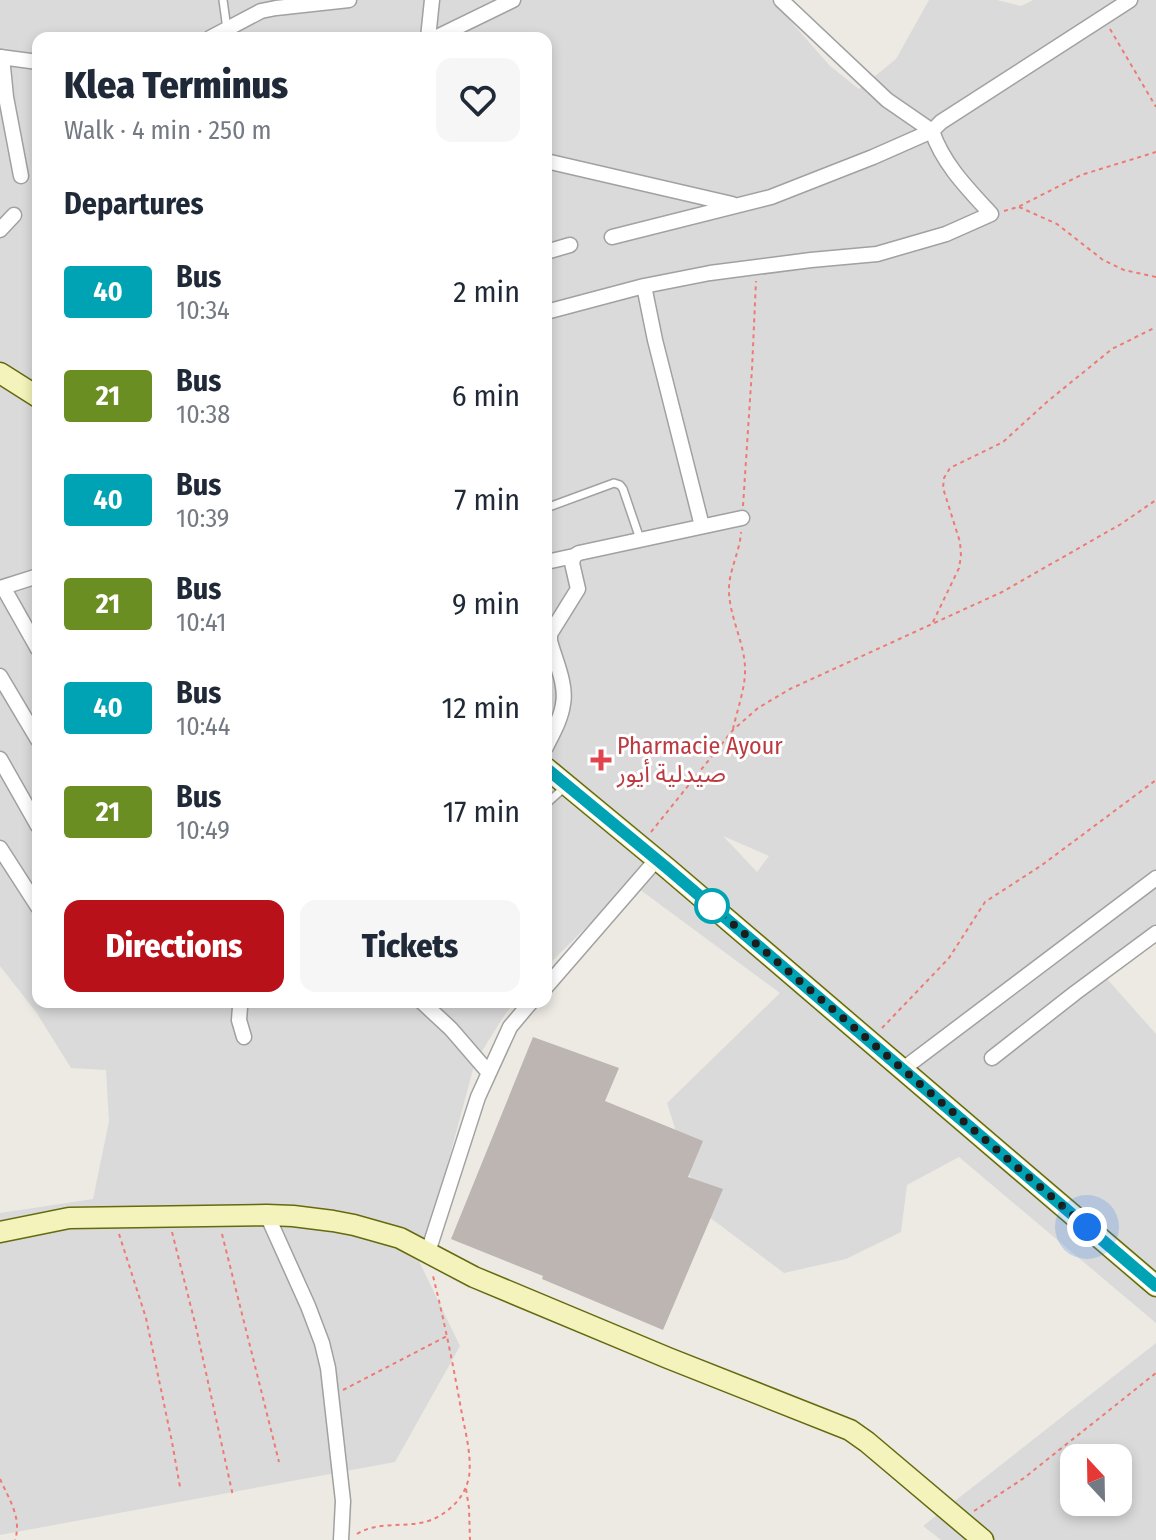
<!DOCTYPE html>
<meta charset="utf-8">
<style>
body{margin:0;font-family:"Fira Sans Condensed","Noto Sans Arabic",sans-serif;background:#f6f6f7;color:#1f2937;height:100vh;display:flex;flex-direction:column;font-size:30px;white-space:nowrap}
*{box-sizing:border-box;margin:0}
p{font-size:26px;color:#747a83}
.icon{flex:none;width:44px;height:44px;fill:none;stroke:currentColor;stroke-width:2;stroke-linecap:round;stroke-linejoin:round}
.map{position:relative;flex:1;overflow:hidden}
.details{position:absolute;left:32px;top:32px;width:520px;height:976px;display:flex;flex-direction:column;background:#fff;border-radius:16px;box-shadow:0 4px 12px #0003}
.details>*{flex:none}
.badge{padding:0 16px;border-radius:6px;font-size:28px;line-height:52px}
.needle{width:52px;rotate:338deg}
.tools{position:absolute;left:1060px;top:1444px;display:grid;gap:16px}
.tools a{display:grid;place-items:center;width:72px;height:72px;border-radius:16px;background:#fff;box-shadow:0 4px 12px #0003;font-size:40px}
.you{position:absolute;width:40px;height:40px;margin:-20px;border:6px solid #fff;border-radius:50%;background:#1a73e8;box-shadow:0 0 0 12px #1a73e833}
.map>.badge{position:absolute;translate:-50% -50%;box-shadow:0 0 0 4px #fff}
h2{padding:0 32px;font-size:30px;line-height:72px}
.round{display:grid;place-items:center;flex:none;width:84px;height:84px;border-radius:16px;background:#f6f6f7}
.summary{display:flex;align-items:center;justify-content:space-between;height:136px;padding:0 32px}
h1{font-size:38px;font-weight:800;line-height:60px}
.cta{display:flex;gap:16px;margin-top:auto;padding:16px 32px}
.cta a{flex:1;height:92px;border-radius:16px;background:#b8111a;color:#fff;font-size:32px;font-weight:800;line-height:92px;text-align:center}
.cta a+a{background:#f6f6f7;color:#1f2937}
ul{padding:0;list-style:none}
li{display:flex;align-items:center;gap:24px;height:104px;padding:0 32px}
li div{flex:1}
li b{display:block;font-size:30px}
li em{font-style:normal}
li .badge{min-width:88px;font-weight:700;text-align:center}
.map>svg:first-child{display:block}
.residential{fill:#dbdada;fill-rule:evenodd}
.building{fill:#bdb5b1}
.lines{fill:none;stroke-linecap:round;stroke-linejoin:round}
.lane-casing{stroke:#a1a1a1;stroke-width:10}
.street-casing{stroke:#a1a1a1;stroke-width:17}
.secondary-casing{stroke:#646a0e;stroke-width:23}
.path{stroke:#ed7b75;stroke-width:2;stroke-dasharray:4 4;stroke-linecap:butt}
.lane{stroke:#fff;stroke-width:7}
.street{stroke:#fff;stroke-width:14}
.secondary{stroke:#f3f3bb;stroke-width:20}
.line-casing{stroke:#fff;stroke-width:18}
.line{stroke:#00a3b4;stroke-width:12}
.walk{stroke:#1d1d1d;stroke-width:8;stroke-dasharray:0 14.4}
.health-dot{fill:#e0444e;stroke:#fff;stroke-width:3}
.stop-dot{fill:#fff;stroke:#00a3b4;stroke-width:4}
.labels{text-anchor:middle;stroke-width:6;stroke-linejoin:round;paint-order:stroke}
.health-label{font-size:24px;fill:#be3a42;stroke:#fff;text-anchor:start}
</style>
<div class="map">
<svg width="1156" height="1540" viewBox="0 0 1156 1540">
<rect width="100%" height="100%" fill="#edeae4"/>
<!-- residential -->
<path class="residential" d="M0,0h772l58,66 29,23 37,-30 33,-59h68l24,6 12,-6h123v928l-55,44 55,62v289l-197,-166 -52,28 -6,47 -55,27 -62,14 -83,-62 -34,-108 113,-110 -149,-110 -85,84v-929h-508v964h477l-9,11 -31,49 -50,186 -7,11 42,87 -65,116 -395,73v-322l93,-14 16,-78 -3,-51 -35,-2 -35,-56 -36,-46zM723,836l46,20 -12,16z
M1156,1343v197h-215l-18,-14zM1074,1458h44v44h-44z"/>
<!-- building -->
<path class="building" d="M533,1037l86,31 -14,33 98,40 -15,36 35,12 -60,141 -121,-51 1,-3 -92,-37z"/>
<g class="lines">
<!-- lane casing -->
<g class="lane-casing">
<path id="lane" d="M223,0l4,29
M546,508l68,-25 6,2 3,4 17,50
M546,804l19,-17"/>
</g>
<!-- street casing -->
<g class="street-casing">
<path id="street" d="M781,0l106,100 45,31
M210,38l51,-27 15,-3 73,-8
M428,38l4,-38
M435,38l78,-38
M0,57l38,5
M2,57l4,40 15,79
M546,161l186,43
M0,230l14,-15
M612,237l159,-40 102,-40 59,-26
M546,252l24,-7
M644,286l11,54 47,186
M546,312l98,-26 66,-13 101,-13 66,-6 69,-20 45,-20c-23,-25 -48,-50 -59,-83l9,-9 189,-122
M546,562l28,-6
M3,587l35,62
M0,588l38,-12
M0,676l38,64
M546,747c7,-14 15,-28 17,-43 4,-19 -8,-44 -13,-63v-7l28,-45 -6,-26 2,-7 5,-3 163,-35
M0,759l38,67
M0,848l38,59
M546,987l111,-128
M238,1002l2,5 -1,13 5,17
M422,1002l29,27 38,44
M992,1058l83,-65 81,-60
M903,1069l253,-191
M267,1215l41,91 14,37 6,25 15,133 -2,39
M428,1252l50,-155 32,-70 21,-25"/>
</g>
<!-- secondary casing -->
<g class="secondary-casing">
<path id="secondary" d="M0,373l38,24
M546,768l121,100 489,418
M0,1232l69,-14 198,-3 26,1 40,5 21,4 46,13 74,39 194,81 182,72 17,12 116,98"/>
</g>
<!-- path -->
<path class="path" d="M1110,29l46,78
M1019,207l38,17 46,36 21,10 32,7
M1004,211l14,-4 63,-32 75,-23
M743,506l9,-137 4,-88
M933,622l26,-54 2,-12 -1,-14 -17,-54 1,-10 6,-10 53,-26 45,-41 64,-52 44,-22
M733,729c4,-19 13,-42 12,-62 -1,-26 -17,-53 -16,-80 1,-19 11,-36 12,-55
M651,832l82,-102 25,-22 32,-19 212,-97 119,-68 35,-24
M882,1028l67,-70 36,-56 57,-37 114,-85
M172,1232l24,95 37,169
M119,1234l27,84 26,124 8,45
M222,1234l57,228
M343,1390l104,-54
M0,1479c9,20 22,39 15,61
M466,1489l3,19 1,32
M974,1511l50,-33 132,-105
M357,1534c25,-16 58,-2 84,-19 14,-9 24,-20 28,-38 3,-22 -4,-46 -8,-68 -8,-45 -17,-89 -28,-133"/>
<!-- lane -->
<use href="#lane" class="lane"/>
<!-- street -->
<use href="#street" class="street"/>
<!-- secondary -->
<use href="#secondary" class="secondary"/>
</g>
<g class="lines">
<!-- line casing -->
<g class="line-casing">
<path id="line" d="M546,768l121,100 489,418"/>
</g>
<!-- line -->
<use href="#line" class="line"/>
<!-- walk -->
<path class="walk" d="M712,906l375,321"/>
</g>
<!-- markers -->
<path class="health-dot" d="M597 748h8v8h8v8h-8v8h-8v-8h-8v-8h8z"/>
<circle class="stop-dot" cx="712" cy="906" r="16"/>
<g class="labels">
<!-- health labels -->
<g class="health-label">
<text x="617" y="754">Pharmacie Ayour<tspan x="617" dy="28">صيدلية أيور</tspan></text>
</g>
</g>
</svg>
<div class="tools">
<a><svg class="needle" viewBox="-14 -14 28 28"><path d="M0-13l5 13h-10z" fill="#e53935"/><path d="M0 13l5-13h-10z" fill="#747a83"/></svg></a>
</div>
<div class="you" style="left:1087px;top:1227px"></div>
<section class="details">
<div class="summary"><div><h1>Klea Terminus</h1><p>Walk · 4 min · 250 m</p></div><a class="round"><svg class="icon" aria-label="heart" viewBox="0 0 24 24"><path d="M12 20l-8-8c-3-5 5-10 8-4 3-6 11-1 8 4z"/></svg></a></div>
<h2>Departures</h2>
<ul>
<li><span class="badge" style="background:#00a3b4;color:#fff">40</span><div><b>Bus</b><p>10:34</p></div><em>2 min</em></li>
<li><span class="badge" style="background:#6b8e23;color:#fff">21</span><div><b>Bus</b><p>10:38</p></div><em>6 min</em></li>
<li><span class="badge" style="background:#00a3b4;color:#fff">40</span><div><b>Bus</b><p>10:39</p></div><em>7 min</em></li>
<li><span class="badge" style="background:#6b8e23;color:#fff">21</span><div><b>Bus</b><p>10:41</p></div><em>9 min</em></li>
<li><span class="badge" style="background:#00a3b4;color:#fff">40</span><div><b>Bus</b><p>10:44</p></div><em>12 min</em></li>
<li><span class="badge" style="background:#6b8e23;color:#fff">21</span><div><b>Bus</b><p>10:49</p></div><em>17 min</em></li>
</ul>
<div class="cta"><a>Directions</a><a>Tickets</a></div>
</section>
</div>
